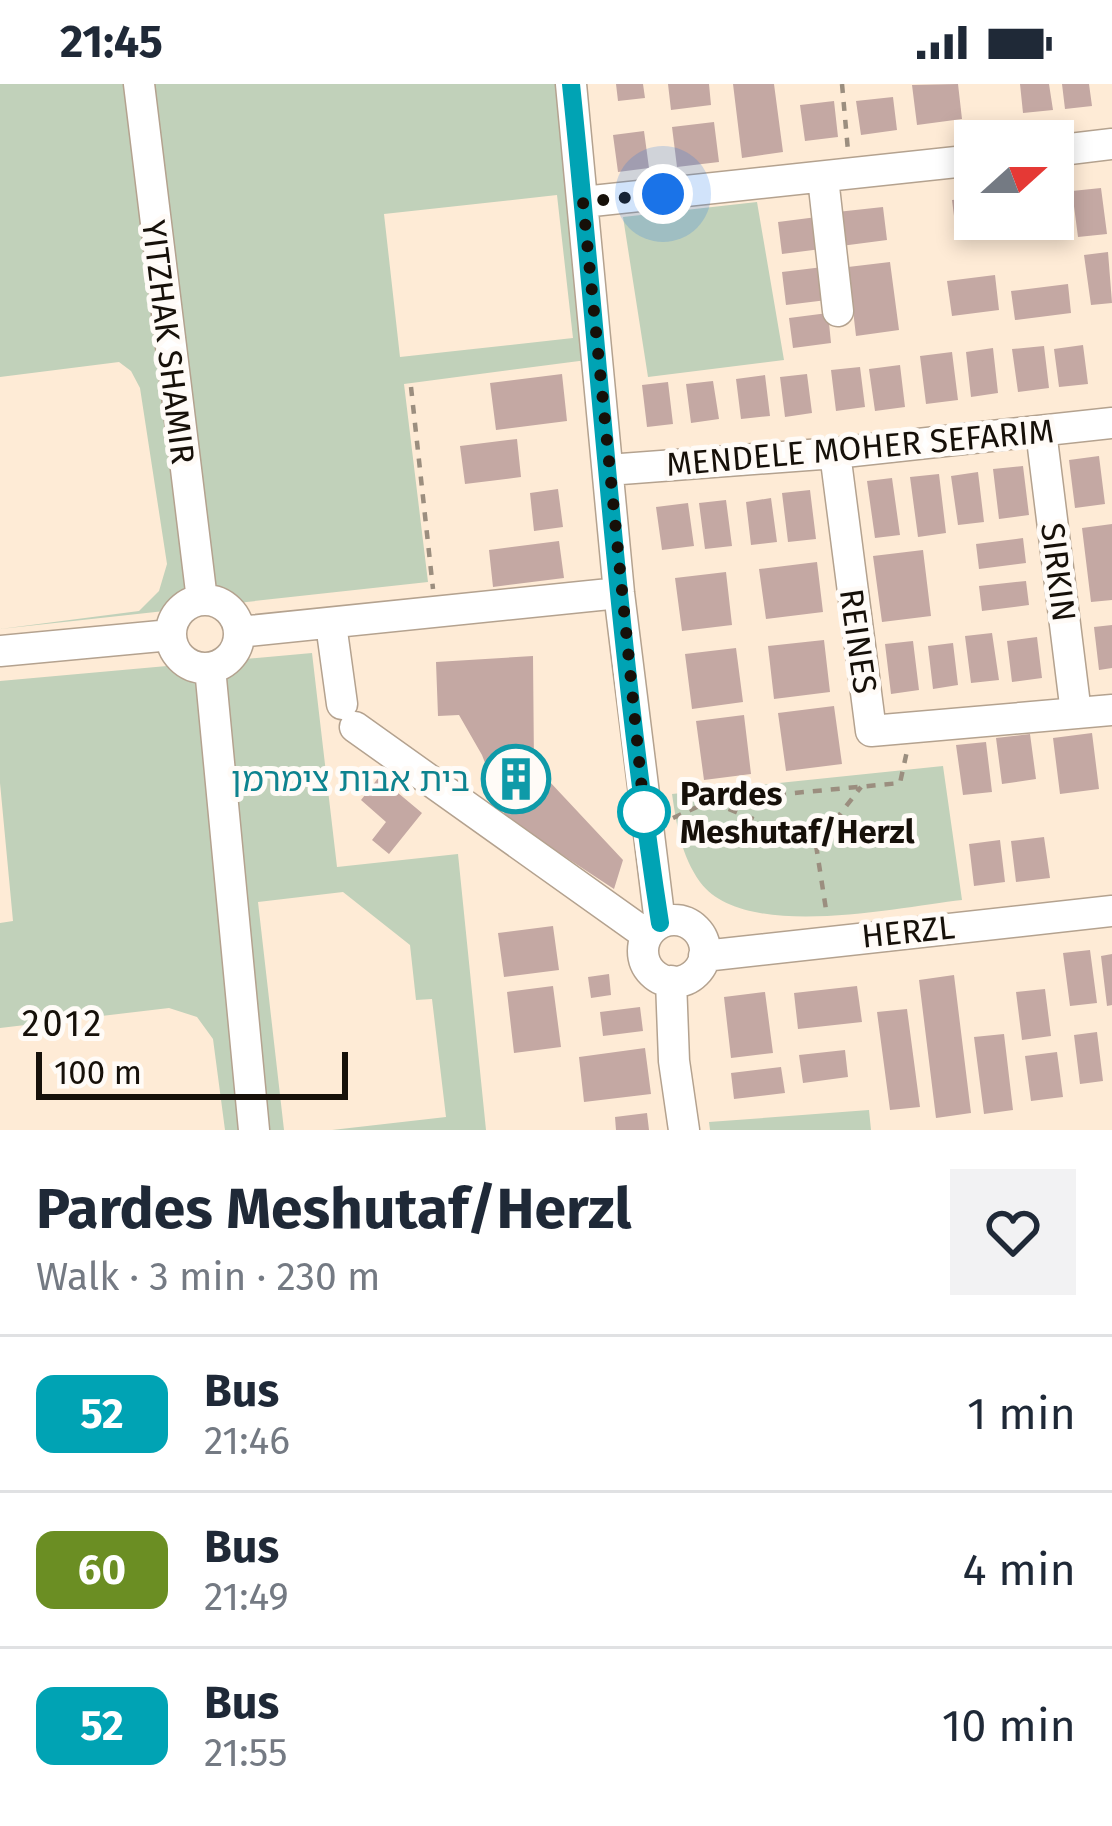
<!DOCTYPE html>
<meta charset="utf-8">
<style>
body{margin:0;font-family:"Fira Sans","Noto Sans Hebrew",sans-serif;background:#f2f2f3;color:#1f2937;height:100vh;display:flex;flex-direction:column;font-size:45px;white-space:nowrap}
*{box-sizing:border-box;margin:0}
p{font-size:39px;color:#747a83}
.icon{flex:none;width:66px;height:66px;fill:none;stroke:currentColor;stroke-width:2;stroke-linecap:round;stroke-linejoin:round}
.map{position:relative;height:1046px;overflow:hidden}
.drawer{display:flex;flex-direction:column;background:#fff;flex:1}
.drawer>*{flex:none}
.badge{padding:0 24px;border-radius:18px;font-size:42px;line-height:78px}
.needle{width:78px;rotate:69deg}
.controls{position:absolute;left:954px;top:36px;display:grid;gap:24px}
.controls a{display:grid;place-items:center;width:120px;height:120px;border-radius:0px;background:#fff;box-shadow:0 6px 18px #0003;font-size:60px}
.scale{position:absolute;left:36px;bottom:30px;width:312px;box-sizing:border-box;padding-left:12px;border:6px solid #161009;border-top:0;font-size:33px;line-height:42px;white-space:nowrap;color:#161009;-webkit-text-stroke:9px #fffbf7;paint-order:stroke}
.you{position:absolute;width:60px;height:60px;margin:-30px;border:9px solid #fff;border-radius:50%;background:#1a73e8;box-shadow:0 0 0 18px #1a73e833}
.map>.badge{position:absolute;translate:-50% -50%;box-shadow:0 0 0 6px #fff}
.round{display:grid;place-items:center;flex:none;width:126px;height:126px;border-radius:0px;background:#f2f2f3}
.head{display:flex;align-items:center;justify-content:space-between;height:204px;padding:0 36px}
h1{font-size:57px;font-weight:700;line-height:90px}
ul{padding:0;list-style:none}
li{display:flex;align-items:center;gap:36px;height:156px;padding:0 36px;border-top:3px solid #e0e1e3}
li div{flex:1}
li b{display:block;font-size:45px}
li em{font-style:normal}
li .badge{min-width:132px;font-weight:700;text-align:center}
.status{display:flex;justify-content:space-between;align-items:center;height:84px;padding:0 60px;background:#fff;direction:ltr}
.status svg{height:33px;fill:currentColor}
.map>svg:first-child{display:block}
.green{fill:#c1d1ba;fill-rule:evenodd}
.building{fill:#c4a8a3}
.lines{fill:none;stroke-linecap:round;stroke-linejoin:round}
.minor-casing{stroke:#b4a28f;stroke-width:33}
.path{stroke:#9b8e7f;stroke-width:4.5;stroke-dasharray:9 9;stroke-linecap:butt}
.minor{stroke:#fff;stroke-width:30}
.line-casing{stroke:#fff;stroke-width:27}
.line{stroke:#00a3b4;stroke-width:18}
.walk{stroke:#161009;stroke-width:12;stroke-dasharray:0 21.6}
.stop-dot{fill:#fff;stroke:#00a3b4;stroke-width:6}
.labels{text-anchor:middle;stroke-width:10;stroke-linejoin:round;paint-order:stroke}
.street-label{font-size:33px;fill:#161009;stroke:#fffbf7}
.culture-label{font-size:33px;fill:#0d838f;stroke:#fffbf7;text-anchor:end}
.stop-label{font-size:33px;font-weight:bold;fill:#161009;stroke:#fffbf7;text-anchor:start}
.neighbourhood-label{font-size:36px;letter-spacing:3px;fill:#161009;stroke:#fffbf7}
</style>
<div class="status"><b>21:45</b><svg viewBox="0 0 49 12"><path d="M0 12V9h3v3zM5 12V6h3v6zM10 12V3h3v9zM15 12V0h3v12zM26 1h20v11H26zM47 4h2v5h-2z"/></svg></div>
<div class="map">
<svg width="1112" height="1046" viewBox="0 0 1112 1046">
<rect width="100%" height="100%" fill="#feebd6"/>
<!-- green -->
<path class="green" d="M0,0h558l29,276 -183,24 24,198 -428,47 139,-18 20,-20 8,-27 -27,-176 -9,-17 -12,-9 -119,15zM557,111l16,143 -173,19 -16,-143z
M757,118l27,158 -136,17 -25,-160z
M312,569l25,214 121,-13 28,276h-154l114,-13 -14,-118 -16,1 -6,-55 -67,-53 -85,10 26,228h-59l-12,-91 -16,-22 -28,-9 -169,20v-105l13,-2 -13,-138v-102z
M943,682l19,134c-64,7 -218,42 -262,-18 -19,-27 -23,-55 -28,-88z
M869,1026l2,20h-161l-1,-8z"/>
<!-- building -->
<path class="building" d="M616,0h27l2,14 -27,3z
M668,0h41l2,21 -40,5z
M733,0h41l9,68 -41,6z
M958,0l4,35 -45,6 -5,-40z
M1020,0h29l4,26 -30,3z
M1062,0h27l3,22 -27,3z
M893,13l4,33 -36,5 -5,-34z
M834,17l4,36 -33,4 -5,-36z
M714,38l5,40 -42,5 -5,-40z
M644,47l5,37 -31,4 -5,-37z
M1101,104l6,46 -29,3 -6,-46z
M1063,108l5,40 -33,4 -2,-17h20v-26z
M975,114v21h38l2,13 -58,8 -5,-40z
M883,123l4,33 -46,6 -4,-34z
M817,133l4,32 -39,5 -4,-32z
M1108,168l4,51 -21,2 -7,-50z
M890,178l9,68 -43,6 -8,-69z
M823,183l4,33 -41,5 -4,-33z
M995,191l4,35 -47,6 -5,-35z
M1068,200l3,29 -56,7 -4,-29z
M828,229l3,30 -38,5 -4,-30z
M1083,261l5,39 -29,3 -5,-38z
M1044,262l5,42 -31,4 -6,-43z
M993,264l5,45 -27,4 -5,-45z
M952,268l6,48 -32,4 -6,-48z
M900,281l5,42 -30,4 -6,-42z
M860,283l5,40 -29,4 -5,-41z
M562,290l5,47 -71,9 -6,-47z
M807,290l5,39 -27,4 -5,-40z
M765,291l5,41 -29,3 -5,-40z
M713,297l6,38 -28,4 -5,-39z
M668,298l5,42 -26,3 -5,-42z
M517,355l4,38 -56,7 -5,-38z
M1099,372l6,48 -30,4 -6,-48z
M1023,382l6,49 -30,4 -6,-50z
M978,388l6,50 -26,3 -7,-49z
M939,390l7,59 -28,4 -8,-60z
M892,394l8,57 -25,3 -8,-57z
M558,405l5,38 -29,4 -4,-38z
M810,406l6,49 -28,3 -6,-49z
M771,414l6,44 -26,3 -5,-43z
M726,416l6,46 -27,3 -6,-46z
M688,419l6,43 -32,4 -6,-43z
M1112,440v76l-21,2 -9,-74z
M1023,454l3,25 -47,6 -3,-25z
M559,457l5,37 -71,9 -4,-37z
M923,466l8,66 -49,6 -9,-66z
M817,478l6,50 -57,7 -7,-50z
M726,488l6,53 -50,6 -7,-53z
M1026,497l3,24 -47,6 -3,-25z
M1112,541v43l-13,2 -5,-43z
M992,549l7,47 -28,3 -6,-47z
M1037,553l5,41 -30,4 -5,-41z
M824,556l6,52 -56,7 -6,-53z
M913,557l6,49 -28,4 -6,-50z
M953,559l5,42 -25,4 -5,-43z
M736,564l7,54 -51,7 -7,-55z
M533,572l1,109 89,95 -9,29 -108,-71 -24,-63 -23,-40 -21,1 -2,-54z
M834,622l8,58 -56,7 -8,-58z
M744,631l7,59 -47,6 -8,-59z
M1092,649l7,56 -39,5 -7,-56z
M1030,650l6,45 -34,5 -6,-46z
M986,658l6,50 -29,3 -7,-50z
M379,693l43,36 -33,41 -17,-14 14,-18 -25,-22z
M1044,753l6,41 -34,4 -5,-41z
M1000,756l5,42 -31,4 -5,-42z
M553,842l6,44 -55,7 -6,-44z
M1090,866l7,53 -27,3 -7,-53z
M1112,870v51l-5,1 -6,-50z
M609,890l2,21 -20,3 -3,-21z
M954,891l17,138 -35,5 -17,-138z
M553,902l8,61 -47,6 -7,-61z
M857,902l5,36 -64,7 -4,-36z
M1045,905l6,47 -29,4 -6,-48z
M765,908l8,61 -42,5 -7,-61z
M640,923l3,24 -40,5 -3,-24z
M907,925l13,98 -30,3 -13,-98z
M1097,948l6,49 -23,3 -6,-49z
M1004,950l9,76 -29,4 -10,-77z
M645,964l6,46 -67,8 -5,-45z
M845,966l3,27 -45,6 -4,-28z
M1057,968l6,45 -32,4 -6,-45z
M781,983l4,26 -51,6 -3,-26z
M647,1029l2,17h-33l-1,-13z"/>
<g class="lines">
<!-- minor casing -->
<g class="minor-casing">
<path id="minor" d="M139,0l63,516
M571,0l48,509 41,330
M1053,67l59,-7
M823,94l15,133
M583,118l392,-42
M1041,347l35,282
M835,369l36,278 241,-21
M608,386l227,-17 277,-30
M171 550a34 34 0 1 1 68 0a34 34 0 1 1-68 0Z
M331,540l11,80
M239,548l380,-39
M0,567l171,-16
M210,584l44,462
M355,643l292,208
M643 867a31 31 0 1 1 62 0a31 31 0 1 1-62 0Z
M704,872l408,-45
M671,897l3,80 10,69"/>
</g>
<!-- path -->
<path class="path" d="M842,0l6,67
M411,303l22,202
M712,718l104,43 45,-58
M673,734l37,-17 190,-18 7,-32
M816,761l11,71"/>
<!-- minor -->
<use href="#minor" class="minor"/>
</g>
<g class="lines">
<!-- line casing -->
<g class="line-casing">
<path id="line" d="M571,0c29,279 46,561 89,839"/>
</g>
<!-- line -->
<use href="#line" class="line"/>
<!-- walk -->
<path class="walk" d="M644,728l2,18 -63,-628 80,-8"/>
</g>
<!-- icons -->
<defs>
<g id="building-ring" transform="scale(3.45)"><circle r="9.5" fill="#fffbf7" stroke="#0f9aa8" stroke-width="1.5"/><path d="M-4-6H4V6H1V3H-1V6H-4ZM-2.5-4.3h1.7v1.8h-1.7ZM.8-4.3h1.7v1.8H.8ZM-2.5-1h1.7V.8h-1.7ZM.8-1h1.7V.8H.8Z" fill="#0f9aa8"/></g>
</defs>
<g fill-rule="evenodd">
<use href="#building-ring" x="516" y="695"/>
</g>
<!-- markers -->
<circle class="stop-dot" cx="644" cy="728" r="24"/>
<g class="labels">
<!-- street labels -->
<g class="street-label">
<text transform="translate(169 258) rotate(83)" y="12">YITZHAK SHAMIR</text>
<text transform="translate(860 363) rotate(-5)" y="12">MENDELE MOHER SEFARIM</text>
<text transform="translate(1059 488) rotate(83)" y="12">SIRKIN</text>
<text transform="translate(859 557) rotate(82)" y="12">REINES</text>
<text transform="translate(908 847) rotate(-6)" y="12">HERZL</text>
</g>
<!-- culture labels -->
<g class="culture-label">
<text x="470" y="707">בית אבות צימרמן</text>
</g>
<!-- stop labels -->
<g class="stop-label">
<text x="680" y="721">Pardes<tspan x="680" dy="38">Meshutaf/Herzl</tspan></text>
</g>
<!-- neighbourhood labels -->
<g class="neighbourhood-label">
<text x="63" y="952">2012</text>
</g>
</g>
</svg>
<div class="controls">
<a><svg class="needle" viewBox="-14 -14 28 28"><path d="M0-13l5 13h-10z" fill="#e53935"/><path d="M0 13l5-13h-10z" fill="#747a83"/></svg></a>
</div>
<div class="scale">100 m</div>
<div class="you" style="left:663px;top:110px"></div>
</div>
<section class="drawer">
<div class="head"><div><h1>Pardes Meshutaf/Herzl</h1><p>Walk · 3 min · 230 m</p></div><a class="round"><svg class="icon" aria-label="heart" viewBox="0 0 24 24"><path d="M12 20l-8-8c-3-5 5-10 8-4 3-6 11-1 8 4z"/></svg></a></div>
<ul>
<li><span class="badge" style="background:#00a3b4;color:#fff">52</span><div><b>Bus</b><p>21:46</p></div><em>1 min</em></li>
<li><span class="badge" style="background:#6b8e23;color:#fff">60</span><div><b>Bus</b><p>21:49</p></div><em>4 min</em></li>
<li><span class="badge" style="background:#00a3b4;color:#fff">52</span><div><b>Bus</b><p>21:55</p></div><em>10 min</em></li>
</ul>
</section>
